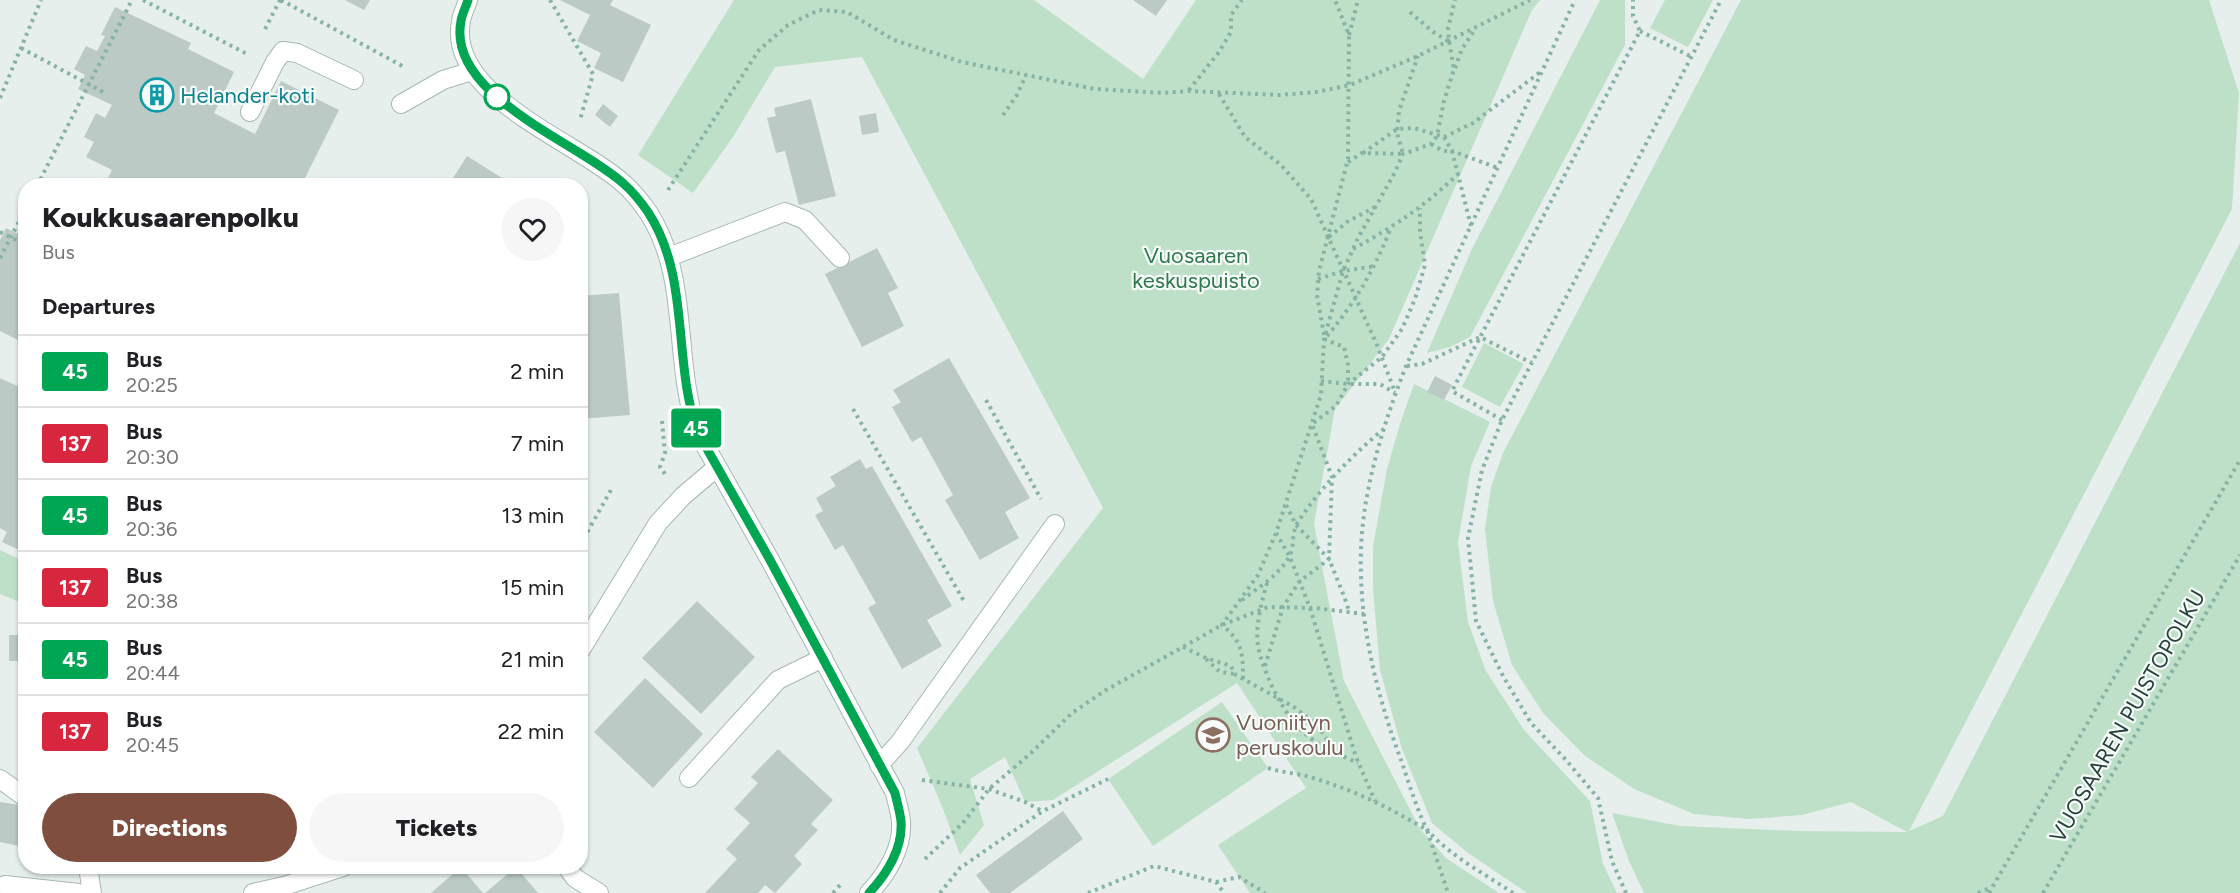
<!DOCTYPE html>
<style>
body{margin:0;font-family:Figtree,sans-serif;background:#f6f6f6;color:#202124;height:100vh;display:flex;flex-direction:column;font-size:22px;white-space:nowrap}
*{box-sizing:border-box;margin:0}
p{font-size:20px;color:#757577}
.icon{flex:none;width:33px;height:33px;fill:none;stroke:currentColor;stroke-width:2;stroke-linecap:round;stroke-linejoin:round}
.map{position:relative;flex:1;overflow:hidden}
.sheet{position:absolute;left:18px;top:178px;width:570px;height:696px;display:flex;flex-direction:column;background:#fff;border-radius:24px;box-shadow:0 2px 4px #0004}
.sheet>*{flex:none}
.badge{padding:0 12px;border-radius:4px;font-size:21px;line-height:39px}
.map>.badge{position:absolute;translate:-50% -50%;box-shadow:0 0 0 3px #fff}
h2{padding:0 24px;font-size:22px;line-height:54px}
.round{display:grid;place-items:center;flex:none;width:63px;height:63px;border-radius:32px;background:#f6f6f6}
.summary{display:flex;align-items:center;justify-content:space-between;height:102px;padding:0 24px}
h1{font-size:28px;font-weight:800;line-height:45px}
.primary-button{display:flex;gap:12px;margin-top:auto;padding:12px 24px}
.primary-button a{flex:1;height:69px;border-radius:36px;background:#7f4e3f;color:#fff;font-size:24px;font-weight:800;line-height:69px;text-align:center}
.primary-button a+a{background:#f6f6f6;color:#202124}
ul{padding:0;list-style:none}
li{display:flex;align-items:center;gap:18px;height:72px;padding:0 24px;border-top:2px solid #e0e0e0}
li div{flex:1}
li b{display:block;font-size:22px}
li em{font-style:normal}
li .badge{min-width:66px;font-weight:700;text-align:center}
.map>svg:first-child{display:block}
.green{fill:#bfe0c8}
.building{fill:#bbcac4}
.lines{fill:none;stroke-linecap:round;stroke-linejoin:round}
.service-casing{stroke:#a8b8b2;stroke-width:20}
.minor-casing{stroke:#a8b8b2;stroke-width:20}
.path{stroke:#86b3a5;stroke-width:4;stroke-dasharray:3 4.5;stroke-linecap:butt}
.service{stroke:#fff;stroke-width:18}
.minor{stroke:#fff;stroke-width:18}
.line-casing{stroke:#fff;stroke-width:14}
.line{stroke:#00a651;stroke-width:9}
.stop-dot{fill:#fff;stroke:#00a651;stroke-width:3}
.labels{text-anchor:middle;stroke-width:4.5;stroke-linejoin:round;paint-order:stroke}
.culture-label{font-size:22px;fill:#0d838f;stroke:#f7fbf9;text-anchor:start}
.park-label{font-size:22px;fill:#2d7a4b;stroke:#f7fbf9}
.street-label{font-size:22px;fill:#24423a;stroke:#f7fbf9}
.education-label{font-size:22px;fill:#785e54;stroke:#f7fbf9;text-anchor:start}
</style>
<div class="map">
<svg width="2240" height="893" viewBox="0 0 2240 893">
<rect width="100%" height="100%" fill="#e6efeb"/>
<!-- green -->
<path class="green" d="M734,0h300l109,79 53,-79h344l-8,10 -143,329 -54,70 -21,115 30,157 76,148 26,29 53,35h-249l-32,-48 88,-57 -69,-105 -184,117 -28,2 -20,-45 -35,22 14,46 -24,30 -17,-46 -26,-61 186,-240 -241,-451 -87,10 -42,70 -40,56 -55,-38z
M1600,0h25v45l-155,292 -20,10 -23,6 45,-104z
M1665,0h48l-25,47 -38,-19z
M1741,0h468l30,93 -7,116 -323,622 34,-15 297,-573v650h-596l-15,-32 -17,-48 68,13 117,5 110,1 -56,-30 -49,13 -53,4 -55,-5 -60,-25 -50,-34 -41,-42 -31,-48 -19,-64 -8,-72 6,-42 12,-34z
M1484,343l40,21 -24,43 -38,-20z
M1414,384l76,38 -19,44 -13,76 10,80 18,49 38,59 66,71 13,63 14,29h-90l-59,-40 -36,-30 -30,-74 -22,-79 -7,-81v-43l14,-77 13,-45z
M0,550l25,12v42l-25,-10z
M1222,702l46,66 -115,78 -45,-67z"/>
<!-- building -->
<path class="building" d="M345,0h25l-6,10z
M560,0h53l-3,5 41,20 -28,57 -29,-14 7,-15 -24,-12 13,-26z
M1133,0h34l-11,16z
M115,7l76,36 -3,6 46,23 -20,41 41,21 26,-53 58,29 -38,76h-197l8,-16 -26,-13 8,-15 -10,-5 12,-24 9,5 7,-13 -34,-16 7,-14 -11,-6 12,-23 11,5 8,-15 -4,-1z
M811,99l25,97 -37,9 -14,-54 -9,2 -9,-35 9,-2 -2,-8z
M603,104l15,12 -8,11 -15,-12z
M876,113l3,19 -17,3 -3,-19z
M467,156l48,30h-67z
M6,228l20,10v106l-26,-13v-91z
M877,248l21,40 -10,5 16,33 -42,21 -37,-73z
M619,293l11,122 -50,4v-123z
M949,358l81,140 -25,14 14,26 -39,22 -35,-60 8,-5 -32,-58 -9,5 -20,-35 9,-5 -8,-12z
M26,369v184l-24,-11 5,-10 -7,-4v-150l17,8z
M1435,376l17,9 -8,15 -17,-8z
M860,459l6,10 6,-3 80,140 -25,14 15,26 -40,23 -34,-61 8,-5 -33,-58 -8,5 -20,-35 8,-4 -7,-13 20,-12 -6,-9z
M697,601l58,56 -54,57 -59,-56z
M9,635h17v26h-17z
M645,678l58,56 -50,54 -59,-56z
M778,749l55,51 -22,24 7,6 -24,26 8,8 -27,29 -10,-8 -7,8h-53l32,-34 -11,-10 24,-26 -16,-14 24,-26 -7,-6z
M0,802l26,4 -7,40 -19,-4z
M1063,811l20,28 -73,54h-20l-14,-18z
M461,867l22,26h-52z
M516,867l22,26h-53z"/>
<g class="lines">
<!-- service casing -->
<g class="service-casing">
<path id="service" d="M401,104l42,-24 29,-9
M250,112l25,-50 8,-11 14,2 57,27
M669,257l116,-45 20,8 35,38
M879,765l21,-23 155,-218
M689,778l89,-98 45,-22
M0,779l26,19
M88,867l4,26
M567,867l8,11 24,15"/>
</g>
<!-- minor casing -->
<g class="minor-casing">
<path id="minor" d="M468,0c-2,7 -6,14 -7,21 -15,75 119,122 163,163 9,8 17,18 24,28 43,66 24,149 50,221l72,127 125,233c2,9 5,19 6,28 2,27 -14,53 -32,72
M580,651l78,-128 25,-27 33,-28
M5,885l74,8
M253,893l31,-7 59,-19"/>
</g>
<!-- path -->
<path class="path" d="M143,0l104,54
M281,0l125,68
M550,0l43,74 -13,46
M1410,12l23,20 15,9
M265,29l15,-29
M1640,31l52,26
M1349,35l9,-35
M21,48l86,46
M1455,68l7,-19 14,-21
M1189,90l30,-38 12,-20v-17l11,-15
M1219,94l26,43 36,28 30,34 66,146 18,47
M0,98l41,-98
M1003,115l14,-20 9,-20
M1444,137l29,-14 70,-53
M1431,144l12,7h9l19,75
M1363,153l34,-24 17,-1 30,9 8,14 46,17
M1348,162l14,-9 41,1 -6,-21 2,-22 19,-55
M37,186l95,-186
M668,190l91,-140 29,-25 31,-15 28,2 47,28 68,22 133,27 68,4 26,-2 90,4 37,-3 34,-7 68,-29 112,-56
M0,232l26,13
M1329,237l18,-15 28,-15
M1353,249c42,-23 72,-43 106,-76
M0,258l26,-50
M1318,279l25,-8 32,-5
M1324,335l-7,-40 2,-24 29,-112 1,-124 -14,-35
M1327,336c28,-33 47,-66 63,-106
M1324,339l20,8 4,18v19
M1407,366l15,-2 58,-27 52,26
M1321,381l27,3h32l15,9
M986,400l55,99
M853,409l112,194
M1502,420l-50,-29 188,-360 -7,-15v-16
M662,421l3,32 -5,14 5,7
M1286,505l10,20 33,34 15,37 5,15
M1276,533l14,24 20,51 46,149 19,44
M580,545l31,-55
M1267,583c-5,19 -12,42 -9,63 5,26 23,63 41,82 16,17 39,26 59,35
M1242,600c15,-11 38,-26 47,-43 6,-10 2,-25 9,-35 24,-36 53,-66 87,-94
M1183,647l23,11 25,8 5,9 58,32 23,18 19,28
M1206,659l14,13 15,2
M1265,666l18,-59 16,-25 30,-23 3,-82 -20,-53 24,-18 12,-22 34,-27 20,-28 13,-30 10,-34 -5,-33v-24
M1243,679c0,-25 0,-37 -21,-54l36,-50 18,-42 45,-138 3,-56 19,-68 15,-33 36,-64 9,-20 28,-10 6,-8 7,-35 10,-32 -5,-28 -1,-13 7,-28
M1268,768c15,5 30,5 45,10 41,12 77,30 114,52l21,63
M922,780l67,9 36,13 17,9
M925,859l38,-36 26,-34 41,-35 42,-41 34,-23 77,-43 39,-22 46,-18 47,1 49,6
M1216,882l23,-5 26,16
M833,893l7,-8
M940,893l20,-25 83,-57 65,-32
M1088,893l66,-27 62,16 8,11
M1513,893c-28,-19 -61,-36 -84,-61 -8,-9 -23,-58 -28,-72 -31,-83 -51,-175 -34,-264 8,-44 23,-89 39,-130l169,-366
M1626,893l-14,-32 -14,-63 -32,-38 -35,-37 -28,-47 -27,-55 -8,-83 14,-68 20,-50 219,-420
M1978,893l14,-6
M1989,893l251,-433
M2043,893l197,-338"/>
<!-- service -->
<use href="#service" class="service"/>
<!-- minor -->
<use href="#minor" class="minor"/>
</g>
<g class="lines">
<!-- line casing -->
<g class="line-casing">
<path id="line" d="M468,0c-2,7 -6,14 -7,21 -15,75 119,122 163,163 9,8 17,18 24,28 43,66 24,149 50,221l72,127 125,233c2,9 5,19 6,28 2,27 -14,53 -32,72"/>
</g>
<!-- line -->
<use href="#line" class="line"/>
</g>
<!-- icons -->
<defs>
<g id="building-ring" transform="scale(1.725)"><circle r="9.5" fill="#f7fbf9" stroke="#0f9aa8" stroke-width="1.5"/><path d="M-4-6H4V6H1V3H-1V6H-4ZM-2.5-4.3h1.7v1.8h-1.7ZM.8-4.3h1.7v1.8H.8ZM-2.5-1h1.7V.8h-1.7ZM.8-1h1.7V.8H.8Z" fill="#0f9aa8"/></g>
<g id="school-ring" transform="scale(1.725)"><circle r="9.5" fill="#f7fbf9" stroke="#8d6e63" stroke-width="1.5"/><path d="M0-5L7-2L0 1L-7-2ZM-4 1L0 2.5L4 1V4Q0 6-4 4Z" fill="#8d6e63"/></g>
</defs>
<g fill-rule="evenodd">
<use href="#building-ring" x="157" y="95"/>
<use href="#school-ring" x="1213" y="735"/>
</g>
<!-- markers -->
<circle class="stop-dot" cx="497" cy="97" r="12"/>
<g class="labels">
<!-- culture labels -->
<g class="culture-label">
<text x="180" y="103">Helander-koti</text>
</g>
<!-- park labels -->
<g class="park-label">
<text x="1196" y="263">Vuosaaren<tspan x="1196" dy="25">keskuspuisto</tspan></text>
</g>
<!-- street labels -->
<g class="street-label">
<text transform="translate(2127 716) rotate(-60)" y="8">VUOSAAREN PUISTOPOLKU</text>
</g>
<!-- education labels -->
<g class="education-label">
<text x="1236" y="730">Vuoniityn<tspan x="1236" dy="25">peruskoulu</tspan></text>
</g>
</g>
</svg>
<b class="badge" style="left:696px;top:428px;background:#00a651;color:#fff">45</b>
<section class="sheet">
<div class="summary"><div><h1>Koukkusaarenpolku</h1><p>Bus</p></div><a class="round"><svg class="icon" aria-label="heart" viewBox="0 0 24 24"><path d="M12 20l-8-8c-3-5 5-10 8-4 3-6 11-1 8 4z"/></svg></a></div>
<h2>Departures</h2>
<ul>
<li><span class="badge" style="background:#00a651;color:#fff">45</span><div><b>Bus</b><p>20:25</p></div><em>2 min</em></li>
<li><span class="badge" style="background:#d7263d;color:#fff">137</span><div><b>Bus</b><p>20:30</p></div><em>7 min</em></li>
<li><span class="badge" style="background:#00a651;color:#fff">45</span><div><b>Bus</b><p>20:36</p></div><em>13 min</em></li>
<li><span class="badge" style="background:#d7263d;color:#fff">137</span><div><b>Bus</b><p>20:38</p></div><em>15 min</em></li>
<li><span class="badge" style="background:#00a651;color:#fff">45</span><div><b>Bus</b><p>20:44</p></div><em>21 min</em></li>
<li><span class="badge" style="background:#d7263d;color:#fff">137</span><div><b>Bus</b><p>20:45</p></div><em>22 min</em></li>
</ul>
<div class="primary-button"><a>Directions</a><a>Tickets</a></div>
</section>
</div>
